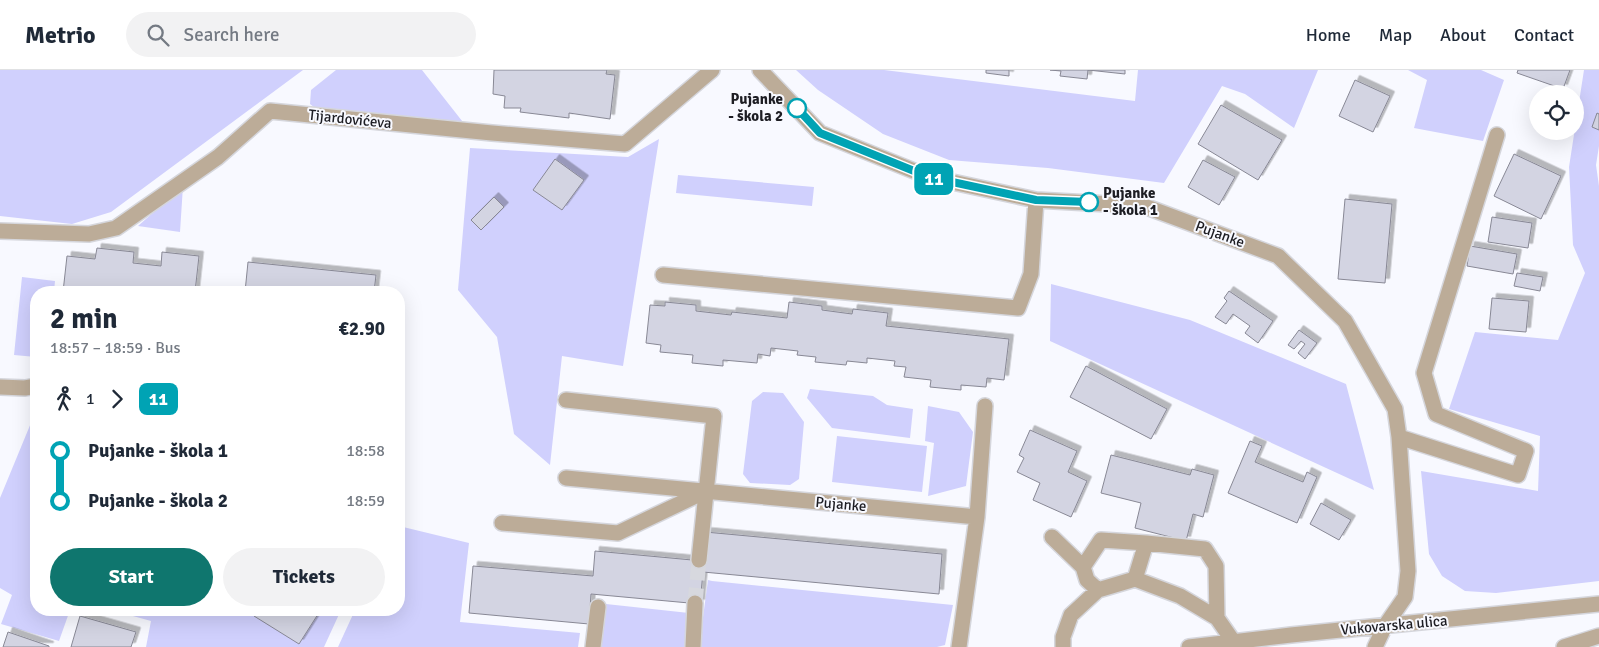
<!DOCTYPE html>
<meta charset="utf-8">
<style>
body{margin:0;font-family:Signika,sans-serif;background:#f2f2f3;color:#1f2937;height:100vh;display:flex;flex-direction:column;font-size:19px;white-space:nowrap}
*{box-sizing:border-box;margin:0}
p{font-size:16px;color:#747a83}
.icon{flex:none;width:28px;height:28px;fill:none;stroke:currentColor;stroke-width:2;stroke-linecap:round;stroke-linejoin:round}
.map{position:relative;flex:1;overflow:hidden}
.panel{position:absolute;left:30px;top:216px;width:375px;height:330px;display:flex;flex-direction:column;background:#fff;border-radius:20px;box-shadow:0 5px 20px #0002}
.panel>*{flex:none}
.badge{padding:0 10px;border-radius:8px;font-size:18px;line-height:32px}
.tools{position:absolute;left:1529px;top:15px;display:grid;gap:10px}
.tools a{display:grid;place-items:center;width:55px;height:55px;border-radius:50%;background:#fff;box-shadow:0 5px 20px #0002;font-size:25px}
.map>.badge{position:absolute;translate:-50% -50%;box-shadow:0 0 0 2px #fff}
.legs{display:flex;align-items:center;gap:8px;height:55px;padding:0 20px;font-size:16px}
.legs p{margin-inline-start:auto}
.summary{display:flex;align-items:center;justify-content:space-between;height:85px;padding:0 20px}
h1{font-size:28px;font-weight:800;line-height:38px}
.cta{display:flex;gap:10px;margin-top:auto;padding:10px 20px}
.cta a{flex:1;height:58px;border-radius:30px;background:#0f766e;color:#fff;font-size:20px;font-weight:800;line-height:58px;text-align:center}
.cta a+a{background:#f2f2f3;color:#1f2937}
ul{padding:0 20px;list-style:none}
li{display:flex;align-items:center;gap:18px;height:50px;font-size:19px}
li i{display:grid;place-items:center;width:8px;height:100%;margin:0 6px;background:currentColor}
li i::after{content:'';width:12px;height:12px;margin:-6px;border:4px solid;border-radius:50%;background:#fff}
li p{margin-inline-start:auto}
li:first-child i{background:linear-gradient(#0000 50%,currentColor 0)}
li:last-child i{background:linear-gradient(currentColor 50%,#0000 0)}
header{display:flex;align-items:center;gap:30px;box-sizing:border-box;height:70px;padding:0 25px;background:#fff;border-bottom:1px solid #e0e1e3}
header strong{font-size:24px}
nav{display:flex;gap:28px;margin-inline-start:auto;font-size:18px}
.search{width:350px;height:45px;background:#f2f2f3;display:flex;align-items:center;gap:12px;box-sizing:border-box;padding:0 18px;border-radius:28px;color:#747a83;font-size:19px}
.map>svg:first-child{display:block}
.green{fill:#d0d0fd}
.building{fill:#d3d4e2;stroke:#888895;filter:url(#shadow)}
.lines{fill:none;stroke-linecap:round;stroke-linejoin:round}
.minor-tunnel{stroke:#d7d8de;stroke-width:15;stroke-dasharray:15 8;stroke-linecap:butt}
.minor-casing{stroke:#d5d6dc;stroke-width:18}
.minor{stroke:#bcac98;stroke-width:15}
.line-1-casing{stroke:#fff;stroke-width:11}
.line-1{stroke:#00a3b4;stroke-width:8}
.stop-1-dot{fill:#fff;stroke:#00a3b4;stroke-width:2.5}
.labels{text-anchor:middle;stroke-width:4;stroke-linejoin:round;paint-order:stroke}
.stop-label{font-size:15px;font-weight:bold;fill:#1d1d23;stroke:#f8f9ff;text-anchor:end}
.street-label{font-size:15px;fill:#1d1d23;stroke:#f8f9ff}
</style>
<header>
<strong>Metrio</strong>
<div class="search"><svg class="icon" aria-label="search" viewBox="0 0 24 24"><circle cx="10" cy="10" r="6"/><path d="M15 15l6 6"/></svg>Search here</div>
<nav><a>Home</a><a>Map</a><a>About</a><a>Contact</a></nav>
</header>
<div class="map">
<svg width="1599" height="577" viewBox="0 0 1599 577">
<defs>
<filter id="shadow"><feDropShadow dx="4.5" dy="-4.5" stdDeviation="0" flood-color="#0004"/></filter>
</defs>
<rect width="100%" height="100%" fill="#f8f9ff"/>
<!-- green -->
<path class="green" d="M0,0h303l-192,142 -39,12 -72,-8z
M336,0h86l44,56 -146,-14 -10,-8 1,-14z
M796,0h88l251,31 3,-31h180l-24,58 -49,-34 -23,-8 -58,97 -116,-15 -99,-8 -66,-26 -65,-44z
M1408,0h73l23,10 -21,61 -69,-13 13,-48z
M1584,0h15v76l-3,19 3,21v395l-103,12 -31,-2 -23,-15 -13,-22 -8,-83 117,20 2,-55 -91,-27 26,-77 83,8 27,-67 -12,-28 -4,-78z
M659,69l-36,227 -61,-10 -12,109 -36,-31 -17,-97 -39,-47 12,-142 158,9z
M678,105l136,12 -2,19 -136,-13z
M183,116l-3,46 -42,-6z
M22,207l33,4 -1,11h-18v65l-22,-2z
M1051,214l139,36 156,64 28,106 -324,-149z
M810,319l63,7 14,9 26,4 -3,29 -78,-10 -25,-30z
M763,322l20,1 21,29 -5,57 -9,6 -40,-2 -7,-9 9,-73z
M928,336l31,6 14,20 -7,54 -38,10 6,-53 -9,-2z
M36,345v195h34l-11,31 -58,-17 11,-29 -12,-7v-90l33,-80z
M837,366l90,10 -5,46 -90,-10z
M399,456l70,17 -9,79 120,11 -2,14h-240l17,-37h44z
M708,510l4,1 241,24 -8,40 -8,2h-238z
M606,534l83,9 -4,34h-84z
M111,540h230l-17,37h-178l5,-26z"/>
<!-- building -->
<path class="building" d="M494,0h113l-1,4 9,1 -5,44 -41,-6v5l-49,-6 1,-4h-17l1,-12 -12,-2z
M986,0h23v6l-23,-3z
M1050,0h75v4l-37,-4 -1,9 -27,-3 1,-5z
M1518,0h52l-7,19 -46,-16z
M1355,10l35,16 -17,36 -34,-16z
M1221,35l61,35 -24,40 -60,-36z
M1597,43l2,1v16l-7,-3z
M1514,84l47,22 -20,43 -47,-23z
M555,89l29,21 -22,30 -29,-20z
M1203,90l32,17 -16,28 -31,-18z
M494,127l10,10 -23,23 -10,-10z
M1345,129l47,5 -7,79 -47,-4z
M1492,147l40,6 -4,25 -40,-6z
M1470,176l47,8 -4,20 -46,-8z
M97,178l37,4 -1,11 28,3 1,-14 37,4 -4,36h-132l4,-36 28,3z
M248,192l128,13 -2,17h-129z
M1517,203l26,4 -3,14 -26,-5z
M1229,221l44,30 -15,22 -13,-10 5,-7 -17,-12 -7,10 -11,-7 12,-16 -3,-3z
M1492,228l37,3 -3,31 -37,-3z
M665,232l31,3v6l35,4 1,-3 55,6 2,-16 33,4v4l30,4 1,-5 35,4 -2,13 123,13 -5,41 -17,-2 -1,9 -25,-2v5l-31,-3 1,-7 -27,-3 2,-10 -12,-1 1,-5 -28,-3v5l-20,-2 -1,4 -31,-3 1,-5 -19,-2 1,-4 -27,-3 -1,8 -12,-2 -1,9 -34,-3v6l-31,-3 1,-8 -33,-3 1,-7 -15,-2 4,-38 15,1z
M1299,260l18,13 -12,16 -7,-6 7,-9 -4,-3 -7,8 -6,-4z
M1086,296l81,43 -16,30 -81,-42z
M1030,360l47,21 -9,21 19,9 -16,36 -38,-17 7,-17 -23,-11 7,-14 -5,-3z
M1250,371l12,5 -7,16 48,20 4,-10 10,5 -20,46 -69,-30z
M1111,385l79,20 2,-6 22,6 -11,42 -10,-3 -7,27 -51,-13 6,-25 -40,-10z
M1321,433l30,17 -12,20 -29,-16z
M705,462l237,22 -3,40 -236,-22 -3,32 -109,-10 -2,30 -120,-11 4,-47 120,10 2,-25 108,10z
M258,540h60l2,1 -21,33 -45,-28z
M80,546l56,16 -5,15h-60z
M8,562l41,14v1h-46z"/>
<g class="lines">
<!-- minor-tunnel -->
<path class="minor-tunnel" d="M695,533l4,-43"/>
<!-- minor casing -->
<g class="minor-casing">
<path id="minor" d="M760,0l60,63 109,44 107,23 108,6 134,50 67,65 50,88 4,28 9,134 -3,26 -20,29 -10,21
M0,161l89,3 27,-6 102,-71 52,-46 222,22 133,11 87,-74
M663,205l355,33 13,-34 5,-74
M0,317l25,1 11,-2
M566,330l148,16 -15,144
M1399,367l119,38 8,-24 -90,-37 -12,-41 73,-238
M566,408l411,39 -18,130
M977,447l8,-111
M502,453l116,10 86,-41
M1052,467l31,30
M1135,509l11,-36
M1098,520l-11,-10 -4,-13 18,-27 45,3 59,6 11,17 1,52
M593,577l5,-40
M693,577l2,-44
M1063,577v-10l8,-22 27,-25 37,-11 45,17 37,22 16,23
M1189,577l102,-12 308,-31
M1564,577l35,-11"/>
</g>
<!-- minor -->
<use href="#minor" class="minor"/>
</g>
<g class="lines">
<!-- line-1 casing -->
<g class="line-1-casing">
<path id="line-1" d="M797,38l23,25 109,44 107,23 53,2"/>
</g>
<!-- line-1 -->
<use href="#line-1" class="line-1"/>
</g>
<!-- markers -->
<g class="stop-1-dot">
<circle cx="797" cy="38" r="9"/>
<circle cx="1089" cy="132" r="9"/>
</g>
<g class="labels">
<!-- stop labels -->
<g class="stop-label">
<text x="783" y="34">Pujanke<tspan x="783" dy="17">- škola 2</tspan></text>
<text x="1103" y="128" text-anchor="start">Pujanke<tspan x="1103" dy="17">- škola 1</tspan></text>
</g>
<!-- street labels -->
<g class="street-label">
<text transform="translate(350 49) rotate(6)" y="5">Tijardovićeva</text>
<text transform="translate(1220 164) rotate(20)" y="5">Pujanke</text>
<text transform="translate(841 434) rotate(5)" y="5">Pujanke</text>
<text transform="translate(1394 555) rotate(-5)" y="5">Vukovarska ulica</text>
</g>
</g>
</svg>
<div class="tools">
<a><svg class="icon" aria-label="locate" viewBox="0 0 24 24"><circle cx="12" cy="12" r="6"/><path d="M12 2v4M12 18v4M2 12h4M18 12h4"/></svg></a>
</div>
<b class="badge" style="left:934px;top:109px;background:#00a3b4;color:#fff">11</b>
<section class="panel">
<div class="summary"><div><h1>2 min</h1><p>18:57 – 18:59 · Bus</p></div><b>€2.90</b></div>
<div class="legs"><svg class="icon" aria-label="walk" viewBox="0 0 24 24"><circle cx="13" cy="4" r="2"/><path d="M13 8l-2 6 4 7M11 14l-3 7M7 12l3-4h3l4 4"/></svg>1<svg class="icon" aria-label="forward" viewBox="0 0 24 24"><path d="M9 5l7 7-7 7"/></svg><b class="badge" style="background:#00a3b4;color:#fff">11</b></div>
<ul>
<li><i style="color:#00a3b4"></i><b>Pujanke - škola 1</b><p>18:58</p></li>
<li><i style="color:#00a3b4"></i><b>Pujanke - škola 2</b><p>18:59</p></li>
</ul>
<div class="cta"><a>Start</a><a>Tickets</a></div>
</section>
</div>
